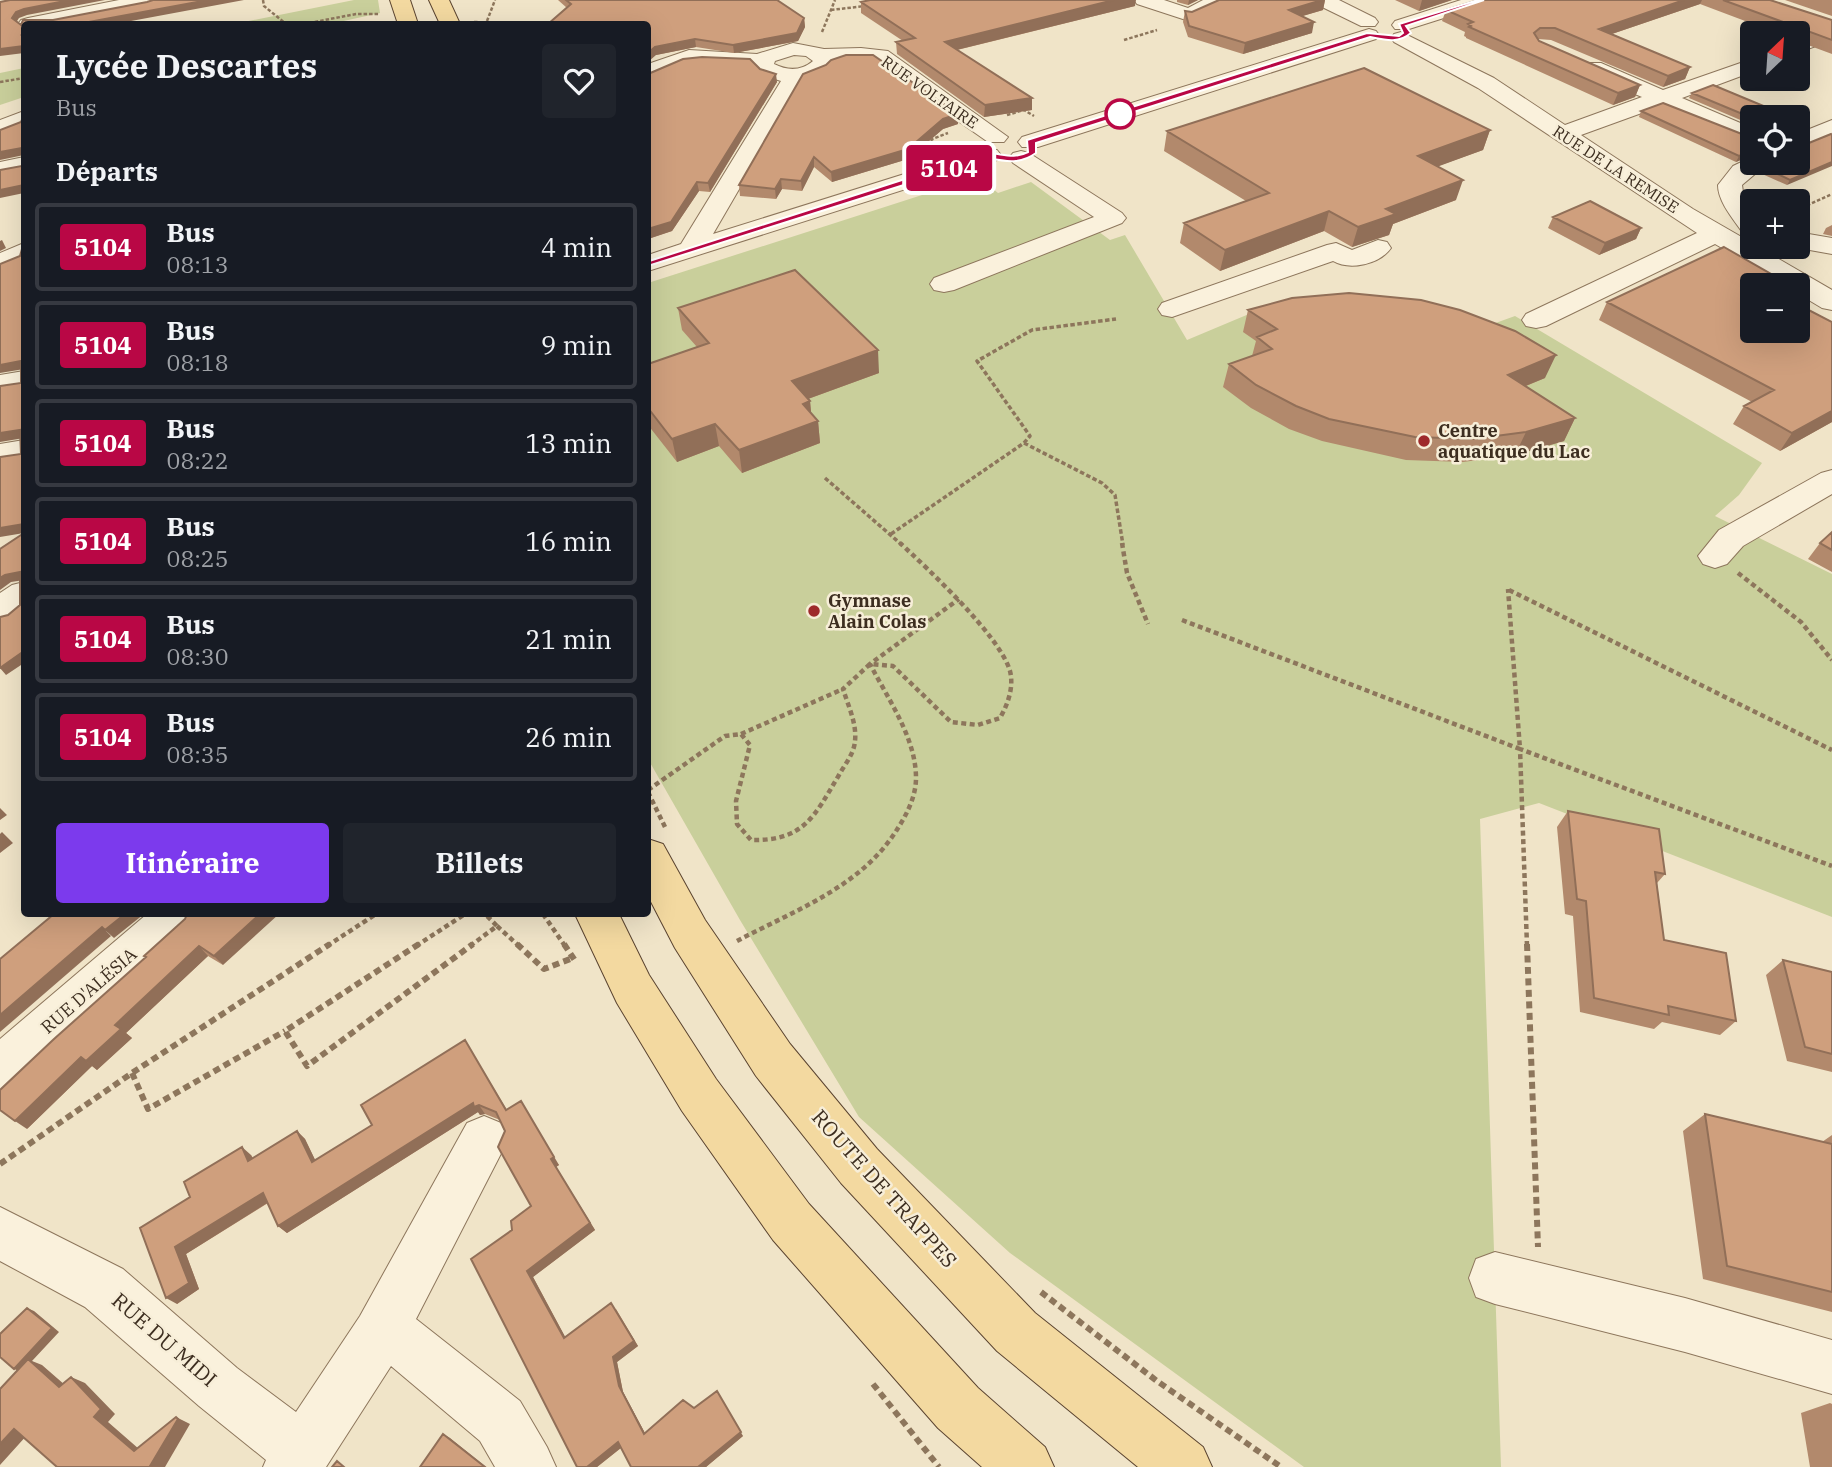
<!DOCTYPE html>
<html lang="fr">
<meta charset="utf-8">
<style>
body{margin:0;font-family:"IBM Plex Serif",serif;background:#20242c;color:#f1f3f6;height:100vh;display:flex;flex-direction:column;font-size:26px;white-space:nowrap}
*{box-sizing:border-box;margin:0}
p{font-size:23px;color:#9ea1a6}
.icon{flex:none;width:38px;height:38px;fill:none;stroke:currentColor;stroke-width:2;stroke-linecap:round;stroke-linejoin:round}
.map{position:relative;flex:1;overflow:hidden}
.sheet{position:absolute;left:21px;top:21px;width:630px;height:896px;display:flex;flex-direction:column;background:#171b24;border-radius:7px;box-shadow:0 7px 28px #0002}
.sheet>*{flex:none}
.badge{padding:0 14px;border-radius:5px;font-size:24px;line-height:46px}
.needle{width:46px;rotate:25deg}
.fabs{position:absolute;left:1740px;top:21px;display:grid;gap:14px}
.fabs a{display:grid;place-items:center;width:70px;height:70px;border-radius:7px;background:#171b24;box-shadow:0 7px 28px #0002;font-size:35px}
.map>.badge{position:absolute;translate:-50% -50%;box-shadow:0 0 0 4px #fff}
h2{padding:0 35px;font-size:26px;line-height:63px}
.round{display:grid;place-items:center;flex:none;width:74px;height:74px;border-radius:7px;background:#20242c}
.overview{display:flex;align-items:center;justify-content:space-between;height:119px;padding:0 35px}
h1{font-size:33px;font-weight:700;line-height:52px}
.button{display:flex;gap:14px;margin-top:auto;padding:14px 35px}
.button a{flex:1;height:80px;border-radius:7px;background:#7c3aed;color:#fff;font-size:28px;font-weight:700;line-height:80px;text-align:center}
.button a+a{background:#20242c;color:#f1f3f6}
ul{padding:0;list-style:none}
li{display:flex;align-items:center;gap:21px;height:88px;margin:0 14px 10px;padding:0 21px;border:4px solid #363941;border-radius:7px}
li div{flex:1}
li b{display:block;font-size:26px}
li em{font-style:normal}
li .badge{min-width:77px;font-weight:700;text-align:center}
.map>svg:first-child{display:block}
.green{fill:#c9cf9b}
.lines{fill:none;stroke-linecap:round;stroke-linejoin:round}
.minor-casing{stroke:#8d765c;stroke-width:2}
.major-casing{stroke:#5b4430;stroke-width:2}
.path-far3{stroke:#8d765c;stroke-width:2.5;stroke-dasharray:3.5 2;stroke-linecap:butt}
.path-far2{stroke:#8d765c;stroke-width:3.5;stroke-dasharray:4.5 2.5;stroke-linecap:butt}
.path-far1{stroke:#8d765c;stroke-width:4.5;stroke-dasharray:5 3.5;stroke-linecap:butt}
.path{stroke:#8d765c;stroke-width:6;stroke-dasharray:7 4.5;stroke-linecap:butt}
.minor{fill:#faf1dc;fill-rule:evenodd}
.major{fill:#f3d9a0;fill-rule:evenodd}
.wall{fill:#b2896c}
.shaded-wall{fill:#916f58}
.building{fill:#cf9f7d;stroke:#916f58;stroke-width:2}
.line{fill:#b90745;stroke:#fff;stroke-width:2}
.stop-dot{fill:#fff;stroke:#b90745;stroke-width:3.5}
.poi-dot{fill:#9e2a2b;stroke:#f7eed8;stroke-width:2.5}
.labels{text-anchor:middle;stroke-width:5;stroke-linejoin:round;paint-order:stroke}
.far-street-label{font-size:16px;fill:#3d2e20;stroke:#f7eed8}
.poi-label{font-size:18px;font-weight:bold;fill:#3d2e20;stroke:#f7eed8;text-anchor:start}
.street-label{font-size:18px;fill:#3d2e20;stroke:#f7eed8}
.near-street-label{font-size:21px;fill:#3d2e20;stroke:#f7eed8}
</style>
<div class="map">
<svg width="1832" height="1467" viewBox="0 0 1832 1467">
<rect width="100%" height="100%" fill="#f0e4c8"/>
<!-- green -->
<path class="green" d="M354,0h24l2,13 -50,11h-96z
M24,68v29l-24,8v-32z
M978,177l20,16 33,-11 79,58 15,-5 62,105 81,-34 61,-12h36l35,5 79,30 36,-13 247,147 -23,32 -24,21 117,58v343l-293,-114 -59,16 21,648h-197l-294,-214 -151,-136 -119,-197 -92,-161v-476z"/>
<g class="lines">
<!-- minor casing -->
<g class="minor-casing">
<path id="minor" d="M119,0h40l-3,4 -7,2 -93,18h-32v5l-6,-5 3,-4 7,-2z
M1134,0h30l24,8 15,-8h26l-3,4 -37,17 -52,-17z
M1313,0h26l36,18 3,4 -3,4h-14l-45,-22z
M1461,0h30l-3,4 -79,25h-14l-3,-4 3,-4z
M1832,27v13l-35,13v-14z
M1369,29l7,2 3,4 -3,4 -338,108h-16l-4,-5 4,-5z
M1401,32l93,46 71,47 77,-28 -57,-24 -3,-5 3,-5h16l62,27 89,-31v13l-70,26 70,30v16l-91,-38 -80,29 112,74 59,34v4h6l74,43v20l-10,-2 -25,-15v-8h-12l-70,-41 -169,82 -10,2 -10,-2 -4,-6 4,-6 171,-81 -219,-145 -84,-46 -3,-4 3,-4z
M793,43l31,6 37,-1 27,3 120,86 -4,5h-16l-114,-80 -40,-1 -8,11 -24,9 -89,153 268,-84h16l4,5 -4,5 -349,111v-16l33,-11 100,-163 -19,-6 -10,-10c-21,4 -41,-5 -62,-2 -15,2 -27,13 -42,17v-16l41,-14 68,4zM794,55l12,1 7,5c-12,10 -25,10 -39,3l1,-3z
M24,111v15l-24,9v-15z
M1832,120v15l-35,15v-16z
M1021,151l8,2 93,60 4,5 -4,5 -168,67 -10,2 -10,-2 -4,-6 4,-6 160,-61 -81,-54 -4,-5 4,-5z
M24,157v14l-24,5v-14z
M1752,157v6h16l-26,22 1,7 9,16v28l-9,-3c-9,-13 -25,-31 -25,-48l15,-19z
M1797,232l35,6v16l-39,-7h4z
M1378,240l9,2 4,6c-11,16 -41,23 -58,13l-161,56 -10,-2 -4,-6 4,-6 165,-58 9,-2 16,7z
M24,243v18l-24,10v-18z
M24,371v18l-24,4v-18z
M24,440v20l-24,4v-20z
M1832,470v24l-89,52 -16,18 -12,4 -12,-4 -5,-8 21,-26 102,-57z
M24,582v29l-11,9 -13,4v-31l12,-8z
M147,914h52l-7,13 -175,158 -17,6v-52z
M484,1116l17,7 7,17 -92,179 104,82 27,46 9,20h-61l-15,-26 -89,-75 -65,101h-63l3,-7 -67,-54 -114,-99 -85,-46v-54l123,62 114,99 59,44 64,-96 107,-193z
M1495,1252l190,46 147,42v54l-147,-42 -190,-48 -19,-7 -7,-19 7,-19z"/>
</g>
<!-- major casing -->
<g class="major-casing">
<path id="major" d="M390,0h20l8,24h-20z
M429,0h20l11,24h-20z
M648,839l15,5 42,76 85,124 87,105 158,164 168,134 9,20h-74l-141,-116 -156,-168 -85,-107 -81,-128 -27,-52z
M575,914h44l30,61 67,104 93,125 169,184 67,59 9,20h-72l-44,-39 -165,-188 -91,-129 -65,-108z"/>
</g>
<!-- path-far3 -->
<path class="path-far3" d="M263,0l1,6 22,18
M831,10l34,-4
M487,21l8,-21
M474,22l76,2
M304,24l52,-10h23
M822,32l13,-32
M1124,40l33,-10
M0,82l24,-4
M1007,115l17,-5 10,6
M939,146l-9,-6 18,-7
M1797,210l35,-16"/>
<!-- path-far2 -->
<path class="path-far2" d="M1024,443l78,40 13,12 8,50
M825,478l77,67
M891,534l133,-91 6,-7 -53,-75 55,-31 84,-11"/>
<!-- path-far1 -->
<path class="path-far1" d="M1122,543l5,30 21,51
M1738,573l63,49 31,38
M1509,590l323,160
M1182,620l338,129 -12,-160
M741,734l102,-45
M648,790l77,-54 16,-2 9,11 -14,56 1,23 14,16c53,1 63,-23 88,-65 6,-11 15,-21 16,-34 2,-17 -7,-36 -12,-52l27,-25 23,2 58,56 27,3 22,-7c8,-14 14,-31 10,-47 -10,-35 -82,-102 -110,-128
M648,792l17,35
M543,914l22,32
M497,926l22,20
M737,941c58,-31 125,-54 161,-113 9,-14 18,-32 18,-50 0,-40 -28,-79 -46,-114l89,-65
M327,946l49,-32
M416,946l49,-32
M470,946l27,-20 -12,-12
M1527,946l-7,-197 312,117"/>
<!-- path -->
<path class="path" d="M419,944l-134,87 22,35 166,-122
M517,944l27,25 29,-11
M564,944l12,18
M1527,944l11,303
M132,1073l16,36 137,-78
M0,1164l132,-91 198,-129
M1041,1292l116,89 124,86
M873,1384l66,83"/>
<!-- minor -->
<use href="#minor" class="minor"/>
<!-- major -->
<use href="#major" class="major"/>
</g>
<!-- wall -->
<path class="wall" d="M558,0h219l27,18 1,9 -7,14 -64,12 -38,-6 -40,8 -89,-47z
M1177,0h21l-10,5 -11,-3z
M1219,0h106l-2,10 -21,6 10,17 -69,21 -55,-17 -5,-15 2,-11 7,1z
M1395,0h57l-33,11z
M1478,0h292l62,20v34l-35,-13v-8h-20l-77,-29 -88,30 78,33 -5,12 -22,8 -112,-47 -13,-1 1,2 101,44 -5,12 -22,8 -147,-67v-1l-2,-1 1,-4 -23,-11 4,-11z
M1785,0h47v16z
M861,2l274,4 -178,44 75,48v12l-48,7 -87,-63 -1,-12 7,-1 -42,-28z
M760,69l17,13 -67,110 -11,-1 -27,40 -24,8z
M803,74l155,40v10l-15,5 -35,30 -76,23 -18,-15 -12,24 -20,-2 -6,10 -36,-3 -1,-11z
M1692,93l60,24v8l-63,-27z
M1641,111l111,27v17l-16,7 -97,-45z
M1797,120l5,9 -4,3 1,15 32,-13 -44,51 -27,-12 3,-6 34,-4z
M1490,130l-7,20 -45,16 18,34 -63,24 -4,11 -37,12 -28,-16 -104,40 -40,-28 4,-20 62,-22 -82,-50 3,-20z
M1553,217l88,11 -5,11 -37,16 -51,-27z
M1832,225v11l-9,-2 3,-6z
M1771,274l-7,11 68,37v100l-52,29 -47,-27 11,-18 8,-4 -153,-82 8,-18z
M678,308l201,65 -71,26 2,2 1,12 7,8 2,22 -78,30 -23,-27 -42,16 -29,-37v-61l49,-17 -15,-17z
M1248,310l297,68 -19,8 49,32 -11,23 -49,14 -52,7 -57,-2 -84,-19 -33,-12 -38,-21 -28,-21 6,-23 23,-8 4,-15 -13,-9z
M1832,532v40l-24,-13 12,-16z
M1568,811l97,63 -8,9 7,57 72,81 -16,14 -58,-13 -8,7 -74,-17 -7,-96 -8,-2 -8,-87z
M185,919l38,46 -15,-9 -82,77 6,5 -35,32 -5,-4 -65,63 118,-171z
M1783,960l49,12v100l-45,-11 -21,-86z
M470,1049l37,61 52,55 -3,2 39,63 -62,47 32,60 51,-28 22,37 -21,16 6,30 22,41 49,-25 49,28 -37,31h-75l-10,-19 -24,19h-20l-65,-237 19,-24 -26,-75 -5,-11 -15,-6 -5,1 -2,-3 -191,121 -9,-7 -10,-23 -82,51 13,35 -22,15 13,-107 61,-42 2,3 44,-27 8,8 10,21 57,-35z
M1705,1114l117,28 10,-7v177l-129,-33 -20,-148z
M1830,1403l2,1v63h-22l-9,-54z"/>
<!-- shaded-wall -->
<path class="shaded-wall" d="M70,0h35l-78,15 -8,3 -4,6 -3,-6 4,-6 8,-3z
M208,0h36l-129,24h-37z
M1114,0h22l-1,6 -191,47 1,-11z
M1189,0h9l-10,5z
M1322,0h3l-2,10 -37,11 3,-11z
M1422,0h30l-33,11z
M1684,0h18l-2,4 -106,36 5,-11z
M804,18l1,9 -7,14 -64,12 -1,-8z
M1314,22l-2,11 -69,21 2,-11z
M695,39l1,8 -40,8 -8,7v-9l7,-6z
M24,46v7l-24,3v-7z
M1690,67l-5,12 -22,8 5,-11z
M776,74l1,8 -67,110 -2,-9z
M1640,85l-5,12 -22,8 5,-12z
M1032,98v12l-48,7 1,-12z
M958,114v10l-15,5 -35,30 -76,23 -1,-10 112,-53z
M1490,130l-7,20 -71,26 6,-20z
M22,148l2,7 -24,5v-8z
M1752,151v4l-16,7 3,-6z
M814,157v10l-12,24 -1,-10z
M1832,162v4l-45,19 3,-5z
M781,179l1,10 -6,10 -1,-10z
M1463,180l-7,20 -63,24 -4,11 -37,12 6,-20 28,-18z
M697,182l2,9 -27,40 -24,8v-10z
M24,185v8l-24,5v-8z
M1329,211l-5,20 -104,40 5,-21z
M1641,228l-5,11 -37,16 6,-12z
M2,240l4,8 -6,3v-10z
M1771,274l-7,11 -9,-4z
M878,350l1,23 -85,31 -2,-23z
M1556,355l-11,23 -47,19 10,-22z
M21,361l3,8 -24,4v-8z
M810,401l2,22 6,-2 2,22 -78,30 -3,-23 64,-46z
M1832,411v11l-52,29 12,-18z
M1575,418l-11,23 -49,14 11,-23z
M715,424l4,22 -42,16 -5,-23z
M20,430l4,8 -24,4v-9z
M24,524v9l-24,4v-9z
M20,572l4,8 -13,2 -11,8v-12l5,-3z
M24,651v12l-18,12 -6,-7z
M0,808l7,7 -7,5z
M2,832l11,11 -13,10v-19z
M125,914h19l-30,24 -9,-8z
M260,914h19l-56,51 -9,-9z
M102,927l9,9 -111,96v-17z
M199,946l9,10 -82,77 6,5 -35,32 -11,-9 29,-36z
M81,1057l11,9 -65,63 -12,-8z
M521,1101l38,64 -3,2 39,63 -62,47 36,67 -5,-6 -37,-67 24,-112z
M473,1103l6,2 6,9 -5,1 -2,-3 -191,121 -9,-7z
M297,1131l8,8 15,31 -8,-8z
M242,1147l9,8 6,13 -9,-7z
M263,1193l9,7 -86,54 13,35 -22,15 -11,-6 9,-51z
M611,1303l27,43 -21,16 6,30 25,47 -4,-5 -25,-48 -6,-29z
M27,1308l7,3 25,21 -27,29 10,4 31,27 -59,-23z
M71,1377l14,6 30,31 -7,8 39,34 -13,-5 -40,-34z
M717,1391l26,45 -37,31h-8z
M176,1417l14,7 -25,43h-14l-1,-1z
M14,1429l14,5 -28,31v-21z
M443,1434l7,4 36,29h-1z
M618,1442l4,5 -25,20h-10z"/>
<!-- building -->
<path class="building" d="M10,0h60l-46,9 -8,3 -4,6 9,7 2,-5h30l94,-18 6,-2h55l-130,24h-54v10l-2,1 2,1v10l-24,3v-47z
M566,0h211l27,18 -7,15 -64,12 -38,-6 -40,8 -7,6v-29h-100l23,-20z
M870,0h244l-169,42 87,56 -47,7 -89,-63 19,-4 -54,-36z
M1219,0h103l-33,10 25,12 -69,21 -56,-17 -4,-15 7,1z
M1478,0h206l-85,29 91,38 -22,9 -113,-48h-15l-6,5 5,8 101,44 -22,8 -149,-66 2,-1 -3,-2 5,-2 -27,-12z
M1723,0h47l62,20v20z
M846,55h27l85,59 -15,5 -35,30 -77,23 -17,-15 -13,24 -20,-2 -6,10 -36,-4 64,-111 23,-9 5,-5z
M702,57l48,2 10,10 16,5 -68,109 -11,-1 -26,40 -23,7v-155l35,-15z
M1364,68l126,62 -72,26 45,24 -77,29 10,5 -38,13 -29,-16 -104,39 -41,-27 85,-30 -102,-62z
M1713,85l77,32h-38v1l-60,-25z
M1663,103l89,35v13l-13,5 -98,-45z
M23,117h1v68l-24,5v-20l22,-4v-18l-22,4v-22l21,-8z
M1797,120l8,4 -8,5 2,18 32,-13 1,1v27l-42,18 -27,-13 6,-4h28z
M1590,201l51,27 -36,15 -52,-26z
M1724,247l47,27 -16,7 8,4h-11v46h45v-27l35,18v89l-40,22 -48,-27 30,-16 -167,-88z
M22,249l2,1v274l-24,4v-71l21,-3 -1,-24 -20,3v-47l21,-3v-22l-21,4v-101l20,-8z
M795,270l83,80 -86,31 18,20 -7,3 15,17 -79,29 -24,-26 -43,15 -24,-31v-44l61,-21 -31,-35z
M1349,293l72,7 39,10 55,21 41,24 -48,20 67,43 -49,14 -53,7 -58,-2 -86,-18 -33,-13 -40,-21 -27,-21 43,-15 -15,-12 20,-8 -29,-19 44,-12z
M1832,532v18l-12,-7z
M24,533v118l-24,17v-51l8,-2 12,-10v-33l-15,3 -5,3v-29z
M1568,811l91,18 6,45 -10,-2 9,68 62,13 10,68 -68,-15 1,9 -75,-17 -8,-97 -9,-2z
M54,914h71l-20,16 -3,-3 -102,88v-56z
M187,914h73l-46,42 -15,-10 -84,79 6,4 -35,32 -5,-4 -66,64 -15,-11v-20l54,-51 92,-82 -2,-1 41,-37z
M1783,960l49,12v82l-27,-7z
M465,1040l41,70 15,-9 33,56 -3,2 39,64 -63,48 37,67 47,-35 23,38 -21,16 6,29 25,48 39,-34 11,8 23,-17 24,41 -43,35h-67l-13,-25 -31,25h-10l-106,-208 41,-29 -1,-9 20,-15 -33,-59 7,-16 -9,-19 -17,-7 -5,2 -1,-4 -195,123 -15,-33 -88,54 14,36 -23,15 -26,-70 50,-31 -6,-15 58,-35 6,14 49,-30 15,31 60,-37 -11,-20z
M1705,1114l127,30v148l-105,-26z
M27,1308l25,20 -38,41 -14,-12v-23z
M28,1359l31,28 12,-10 30,32 -7,8 40,34 42,-34 2,2 -28,47 1,1h-94l-43,-38 -14,15v-55z
M443,1434l42,33h-65z
M337,1461l7,6h-12z"/>
<!-- line -->
<path class="line" d="M1478,0h6l-78,26 5,7c-13,11 -26,7 -41,4l-334,106v10c-15,11 -29,9 -47,5l-338,107 -8,-2 343,-110c16,0 26,7 42,-1l-1,-12 340,-107 32,3 4,-3 -4,-9z"/>
<!-- markers -->
<circle class="stop-dot" cx="1120" cy="114" r="14"/>
<g class="poi-dot">
<circle cx="1424" cy="441" r="7"/>
<circle cx="814" cy="611" r="7"/>
</g>
<g class="labels">
<!-- far-street labels -->
<g class="far-street-label">
<text transform="translate(930 92) rotate(35)" y="6">RUE VOLTAIRE</text>
<text transform="translate(1616 169) rotate(33)" y="6">RUE DE LA REMISE</text>
</g>
<!-- poi labels -->
<g class="poi-label">
<text x="1438" y="437">Centre<tspan x="1438" dy="21">aquatique du Lac</tspan></text>
<text x="828" y="607">Gymnase<tspan x="828" dy="21">Alain Colas</tspan></text>
</g>
<!-- street labels -->
<g class="street-label">
<text transform="translate(89 991) rotate(-41)" y="6">RUE D'ALÉSIA</text>
</g>
<!-- near-street labels -->
<g class="near-street-label">
<text transform="translate(884 1189) rotate(48)" y="7">ROUTE DE TRAPPES</text>
<text transform="translate(164 1340) rotate(41)" y="7">RUE DU MIDI</text>
</g>
</g>
</svg>
<div class="fabs">
<a><svg class="needle" viewBox="-14 -14 28 28"><path d="M0-13l5 13h-10z" fill="#e53935"/><path d="M0 13l5-13h-10z" fill="#9ea1a6"/></svg></a>
<a><svg class="icon" aria-label="locate" viewBox="0 0 24 24"><circle cx="12" cy="12" r="6"/><path d="M12 2v4M12 18v4M2 12h4M18 12h4"/></svg></a>
<a>+</a>
<a>−</a>
</div>
<b class="badge" style="left:949px;top:168px;background:#b90745;color:#fff">5104</b>
<section class="sheet">
<div class="overview"><div><h1>Lycée Descartes</h1><p>Bus</p></div><a class="round"><svg class="icon" aria-label="heart" viewBox="0 0 24 24"><path d="M12 20l-8-8c-3-5 5-10 8-4 3-6 11-1 8 4z"/></svg></a></div>
<h2>Départs</h2>
<ul>
<li><span class="badge" style="background:#b90745;color:#fff">5104</span><div><b>Bus</b><p>08:13</p></div><em>4 min</em></li>
<li><span class="badge" style="background:#b90745;color:#fff">5104</span><div><b>Bus</b><p>08:18</p></div><em>9 min</em></li>
<li><span class="badge" style="background:#b90745;color:#fff">5104</span><div><b>Bus</b><p>08:22</p></div><em>13 min</em></li>
<li><span class="badge" style="background:#b90745;color:#fff">5104</span><div><b>Bus</b><p>08:25</p></div><em>16 min</em></li>
<li><span class="badge" style="background:#b90745;color:#fff">5104</span><div><b>Bus</b><p>08:30</p></div><em>21 min</em></li>
<li><span class="badge" style="background:#b90745;color:#fff">5104</span><div><b>Bus</b><p>08:35</p></div><em>26 min</em></li>
</ul>
<div class="button"><a>Itinéraire</a><a>Billets</a></div>
</section>
</div>
